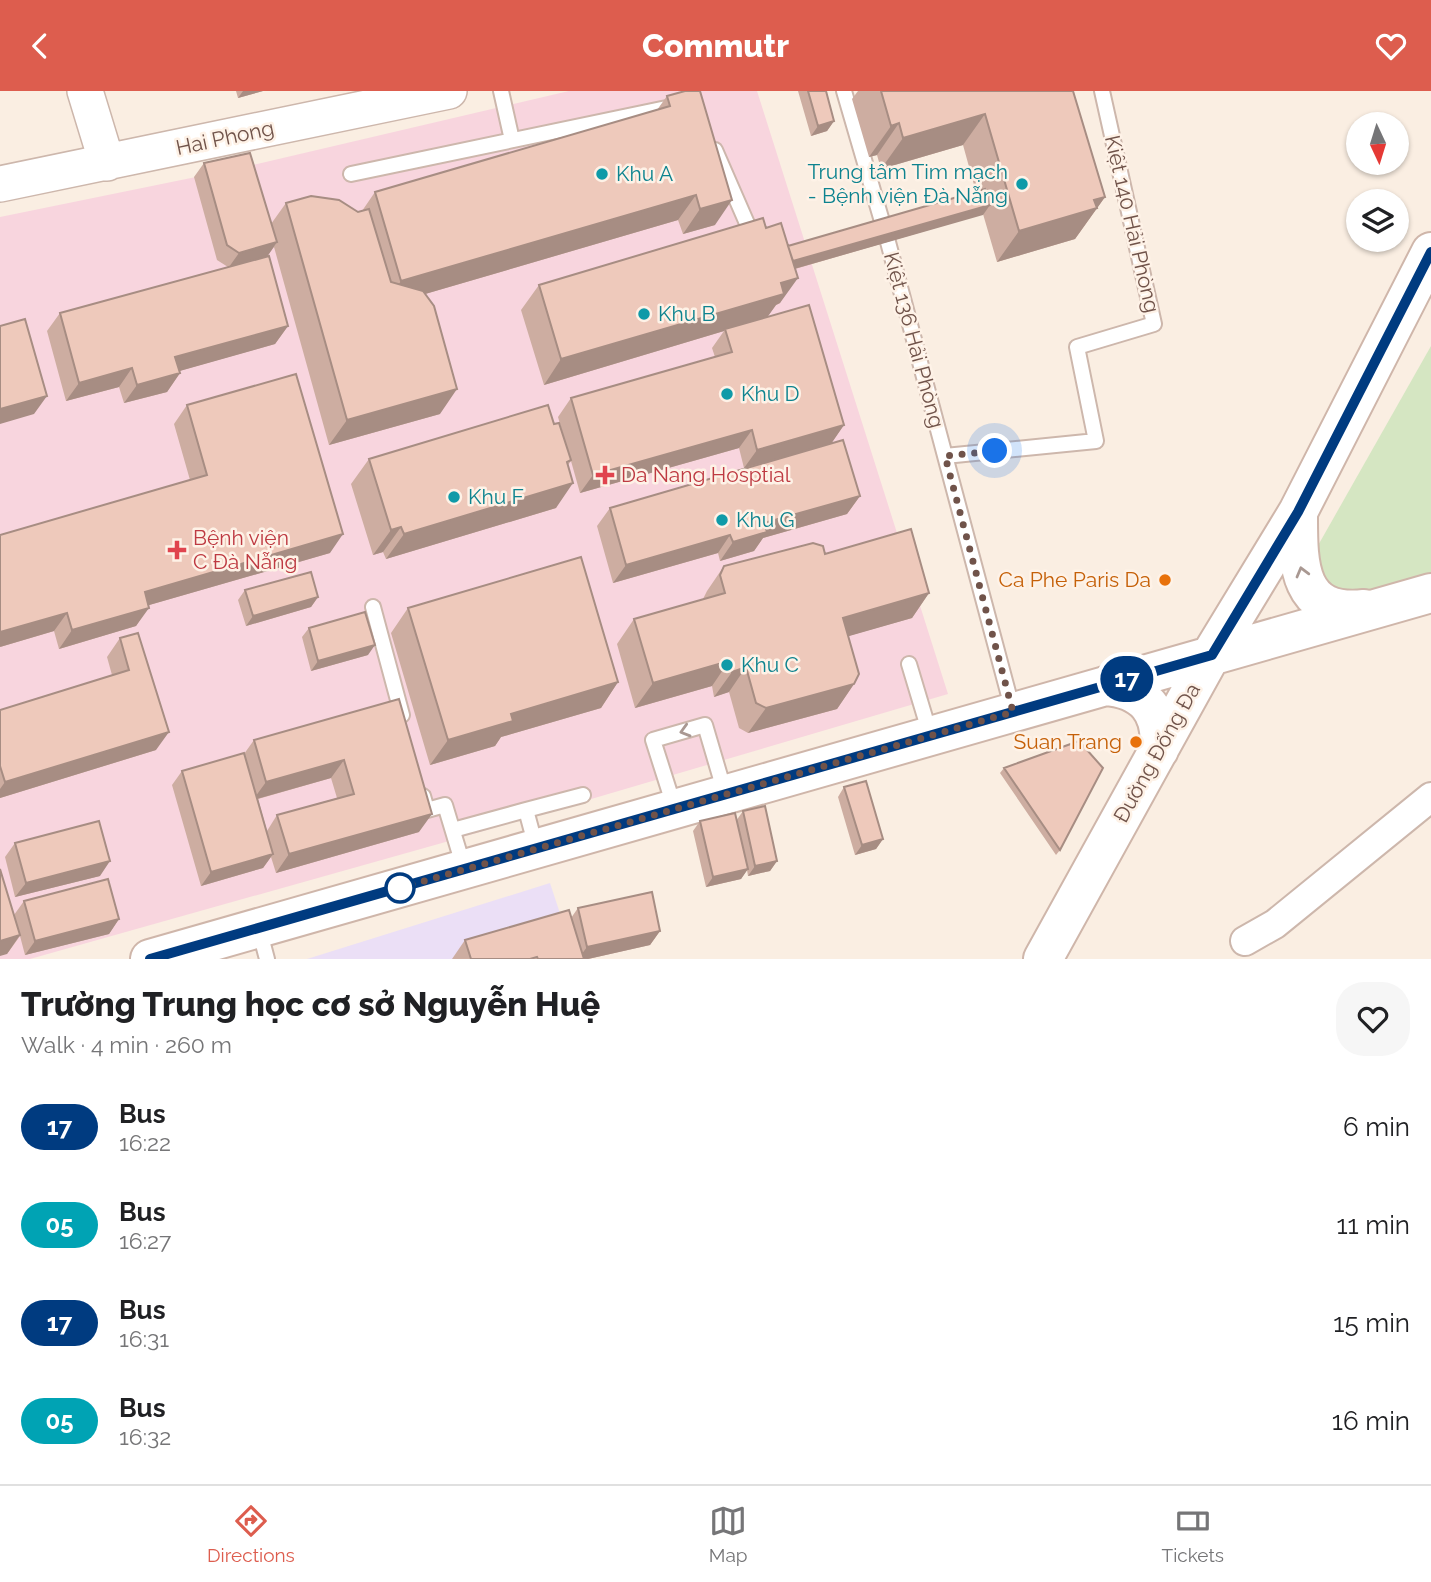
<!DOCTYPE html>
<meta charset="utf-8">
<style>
body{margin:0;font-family:Raleway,sans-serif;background:#f6f6f6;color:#202124;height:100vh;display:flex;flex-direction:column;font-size:26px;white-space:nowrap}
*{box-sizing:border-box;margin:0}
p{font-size:23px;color:#757577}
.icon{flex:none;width:38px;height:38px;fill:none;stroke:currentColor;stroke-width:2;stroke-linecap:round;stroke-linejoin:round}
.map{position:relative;height:868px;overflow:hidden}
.panel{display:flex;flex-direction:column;background:#fff;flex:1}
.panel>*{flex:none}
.badge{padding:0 14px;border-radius:23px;font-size:24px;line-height:46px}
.needle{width:46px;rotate:176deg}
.tools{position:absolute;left:1346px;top:21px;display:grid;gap:14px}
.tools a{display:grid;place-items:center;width:63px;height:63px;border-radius:50%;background:#fff;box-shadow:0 2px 5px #0004;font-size:35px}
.you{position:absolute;width:35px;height:35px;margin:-18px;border:5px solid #fff;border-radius:50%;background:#1a73e8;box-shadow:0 0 0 10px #1a73e833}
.map>.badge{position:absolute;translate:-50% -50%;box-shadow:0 0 0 4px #fff}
.round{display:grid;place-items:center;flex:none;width:74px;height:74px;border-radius:28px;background:#f6f6f6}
.headline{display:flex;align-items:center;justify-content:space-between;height:119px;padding:0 21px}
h1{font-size:33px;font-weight:800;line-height:52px}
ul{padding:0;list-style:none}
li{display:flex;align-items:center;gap:21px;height:98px;padding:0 21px}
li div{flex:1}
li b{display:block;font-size:26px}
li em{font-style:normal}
li .badge{min-width:77px;font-weight:700;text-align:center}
header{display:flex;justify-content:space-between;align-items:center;height:91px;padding:0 21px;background:#dd5d4e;color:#fff;font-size:32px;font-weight:800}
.tabs{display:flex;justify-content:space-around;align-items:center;height:98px;border-top:2px solid #e0e0e0;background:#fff;font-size:19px;color:#757577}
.tabs a{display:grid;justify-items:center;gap:4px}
.tabs .current{color:#dd5d4e}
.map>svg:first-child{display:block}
.education{fill:#ebdff6}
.medical{fill:#f8d5de}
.green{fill:#d5e6c2}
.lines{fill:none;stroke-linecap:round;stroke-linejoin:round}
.service-casing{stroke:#cdb7ac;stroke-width:18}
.minor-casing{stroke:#cdb7ac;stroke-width:32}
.tertiary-casing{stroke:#cdb7ac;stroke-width:38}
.secondary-casing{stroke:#cfb6aa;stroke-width:42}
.service{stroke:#fff;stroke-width:14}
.minor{stroke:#fff;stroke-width:28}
.tertiary{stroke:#fff;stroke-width:35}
.secondary{stroke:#fff;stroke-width:38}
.wall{fill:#cdada1;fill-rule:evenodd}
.shaded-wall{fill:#a78d83}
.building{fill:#eec9bb;stroke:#a78d83;stroke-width:2}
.oneway{stroke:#a99892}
.line-casing{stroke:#fff;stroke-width:16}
.line{stroke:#003b80;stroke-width:10}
.walk{stroke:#70534a;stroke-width:7;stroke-dasharray:0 12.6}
.culture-dot{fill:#0f9aa8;stroke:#fef2e7;stroke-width:2.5}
.health-dot{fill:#e0444e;stroke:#fef2e7;stroke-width:2.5}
.food-dot{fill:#e8710a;stroke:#fef2e7;stroke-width:2.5}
.stop-dot{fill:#fff;stroke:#003b80;stroke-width:3.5}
.labels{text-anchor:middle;stroke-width:5;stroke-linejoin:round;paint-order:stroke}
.street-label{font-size:21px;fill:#70534a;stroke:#fef2e7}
.culture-label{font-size:21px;fill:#0d838f;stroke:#fef2e7;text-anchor:start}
.health-label{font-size:21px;fill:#be3a42;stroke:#fef2e7;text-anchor:start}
.food-label{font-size:21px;fill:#c56008;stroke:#fef2e7;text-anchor:end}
</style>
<header><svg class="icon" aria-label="back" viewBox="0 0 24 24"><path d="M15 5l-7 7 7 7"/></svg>Commutr<svg class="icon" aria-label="heart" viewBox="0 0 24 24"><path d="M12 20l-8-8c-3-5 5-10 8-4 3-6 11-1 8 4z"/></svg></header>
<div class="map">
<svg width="1431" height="868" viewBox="0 0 1431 868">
<rect width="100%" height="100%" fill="#faeee2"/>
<!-- education -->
<path class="education" d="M550,792l25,76h-268z"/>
<!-- medical -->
<path class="medical" d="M569,0h188l191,603 -506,149 -412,116h-30v-742l240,-49z"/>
<!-- green -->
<path class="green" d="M1431,255v229l-75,20 -34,-10 -6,-36z"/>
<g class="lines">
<!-- service casing -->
<g class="service-casing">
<path id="service" d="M501,0l11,49
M844,0l44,151 125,469
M715,59l34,78
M351,83l325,-68
M945,365l151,-15 -19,-94 77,-23 -52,-233
M373,516l29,108
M909,573l21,70
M423,705l4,14 18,-5 19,63
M674,715l-21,-66 52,-15 20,68
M526,719l57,-15
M453,739l73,-20 10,37
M259,838l8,30"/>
</g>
<!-- minor casing -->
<g class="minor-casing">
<path id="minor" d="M1245,850l30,-17 156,-127"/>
</g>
<!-- tertiary casing -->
<g class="tertiary-casing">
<path id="tertiary" d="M85,0l22,72
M0,93l449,-93"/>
</g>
<!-- secondary casing -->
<g class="secondary-casing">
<path id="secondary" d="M1298,421c0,50 -2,104 66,97
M1105,595c40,3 58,26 54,64
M150,868l1281,-366
M1043,868l168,-304 87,-143 133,-260"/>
</g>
<!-- service -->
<use href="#service" class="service"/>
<!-- minor -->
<use href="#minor" class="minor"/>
<!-- tertiary -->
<use href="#tertiary" class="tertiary"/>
<!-- secondary -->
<use href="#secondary" class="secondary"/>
</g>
<!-- wall -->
<path class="wall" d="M236,0h27l-25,7z
M798,0h28l8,30 -7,10 -16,5z
M858,0h215l32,106 -30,42 -78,23 -14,-48 -188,55 -15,34 -4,2 -9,12 77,108 -13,18 29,53 -13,18 -84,24 -9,13 -34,10 -2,-8 -105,30 -16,-57 13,-18 134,-40 -5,-20 -159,45 -9,-32 -3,4 -12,43 -170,51 -3,-7 -10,3 -22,-71 18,-25 185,-35 13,24 -9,-31 13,-19 144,-41 -3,-9 12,-17 -180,54 -23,-75 18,-25 227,-57 22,18 188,-54 -13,-47 -82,24 -4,-14 -8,2 -17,-58z
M667,5l48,129 -32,9 -5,-14 -253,74 15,120 -111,31 -55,-198 -7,9 21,70 -13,18 -96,27 1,2 -13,19 -43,11 -5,-16 -53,14 -19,-70 13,-18 168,-46 -11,-7 -23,-83 10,-14 67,61 15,-21 72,9 4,-1 13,-19 282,-82z
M187,314l143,148 -181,52 -13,21 -77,23 -5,-18 -54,16 190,-167 -16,-56z
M825,463l104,39 -17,25 -64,18 6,48 -17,25 -89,24 -9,-5 -10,-36 -15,5 -2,-11 -77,22 -18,-64 17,-25 69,-20 4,-8 17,-25z
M245,499l73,7 -7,10 -65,19 -8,-26z
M408,517l210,74 -17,26 -100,29 -6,9 -65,19 -39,-132z
M309,537l59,27 -57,16 -9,-34z
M120,547l36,112 -156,48v-88l112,-35 -5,-18z
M399,608l20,133 -143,41 -5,-16 -8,11 -62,18 -29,-101 10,-14 62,-17 10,-14zM331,687l6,20 -60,17 -10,16 -9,-32z
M1004,677l56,82 -4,5 -56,-82z
M844,696l39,52 -7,10 -21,6 -17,-58z
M743,720l34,50 -7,10 -22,5 -1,-6 -6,9 -35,8 -13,-56 7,-10h36z
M15,752l85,33 -85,21 -10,-40z
M24,810l95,18 -10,15 -84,21 -5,-19 -13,18 7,-39z
M578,817l82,23 -10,14 -62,14h-136l13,-19 106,-22z"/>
<!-- shaded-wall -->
<path class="shaded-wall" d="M243,0h20l-25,7z
M985,23l-22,31 -82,24 22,-31z
M834,30l-7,10 -16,5 7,-10z
M899,32l-22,32 -8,2 22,-31z
M696,104l-18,25 -294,86 17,-25z
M1105,106l-30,42 -78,23 22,-31 75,-31z
M732,109l-17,25 -32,9 17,-25z
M990,114l-7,10 -210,60 6,-10z
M277,151l-10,15 -38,10 10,-14z
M798,187l-18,25 -4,2 -10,14 -41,10 -1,2 -180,54 17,-26 220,-76z
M288,235l-13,18 -113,32 13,-19z
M132,277l-13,19 -53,14 13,-18z
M180,282l-13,19 -43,11 13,-18z
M457,298l-17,25 -111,31 18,-25z
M47,305l-13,18 -34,10v-15z
M844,334l-13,19 -87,24 13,-18z
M752,339l-13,18 -159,45 13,-18z
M573,392l-17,25 -170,51 18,-25z
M860,405l-13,18 -84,24 -9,13 -34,10 13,-19 31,-19z
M401,436l-18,25 -10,3 18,-25z
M343,443l-13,19 -198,57 13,-18z
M730,444l-12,18 -105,30 13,-18z
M929,502l-17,25 -87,25 18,-25z
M318,506l-7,10 -65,19 7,-10z
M149,517l-13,18 -77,23 13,-19z
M67,522l-13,18 -54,16v-15z
M375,554l-7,10 -57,16 7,-10z
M729,570l-17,25 -77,22 18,-25z
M746,576l-17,25 -15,5 18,-25z
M618,591l-17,26 -100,29 -6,9 -65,19 18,-25 63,-26z
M854,593l-17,25 -89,24 18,-25z
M169,641l-13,18 -156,48v-9l5,-7z
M344,669l-13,18 -78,22 13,-18z
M432,723l-13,18 -143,41 13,-19z
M883,748l-7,10 -21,6 7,-10z
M273,763l-10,14 -62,18 10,-14z
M110,770l-10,15 -85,21 11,-14z
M777,770l-7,10 -22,5 7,-10z
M748,778l-7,10 -35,8 7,-10z
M119,828l-10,15 -84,21 10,-14z
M660,840l-10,14 -62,14h-10l9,-12z
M20,844l-13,19 -7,2v-15z"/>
<!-- building -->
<path class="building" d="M685,0h15l32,109 -32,9 -4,-14 -295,86 -26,-89 295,-86 -3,-10z
M808,0h18l8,30 -16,5z
M881,0h192l32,106 -11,3 3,8 -78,23 -34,-117 -82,24 -4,-15 -8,3z
M250,62l27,89 -38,11 -12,-8 -23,-82z
M985,98l5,16 -197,56 -5,-15z
M311,105l28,4 19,12 11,-3 22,73 32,9 11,15 23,83 -110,31 -61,-217z
M763,127l3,10 15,-5 17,55 -17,5 3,11 -223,65 -22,-74z
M269,165l19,70 -113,31 5,16 -43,12 -5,-17 -53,15 -19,-70z
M809,214l35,120 -87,25 -5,-20 -159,45 -22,-77 161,-46 -7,-23z
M25,228l22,77 -47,13v-83z
M296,283l47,160 -198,58 4,16 -77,22 -5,-17 -67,19v-97l207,-60 -20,-70z
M548,314l6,19 5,-1 12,37 -4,2 6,21 -169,51 -3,-7 -10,3 -22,-71z
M843,349l17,56 -96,27 3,9 -34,10 -3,-7 -104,30 -16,-57z
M911,438l18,64 -86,25 16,56 -5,10 -88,24 -10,-5 -10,-36 -14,5 -3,-11 -76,22 -19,-64 91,-26 -5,-18 4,-9 89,-23 10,3 2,8z
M581,466l37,125 -107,32 2,7 -65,19 -40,-132z
M311,481l7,25 -65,19 -8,-26z
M365,521l10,33 -57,16 -9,-33z
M138,542l31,99 -164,50 -5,-16v-56l129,-40 -9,-32z
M399,608l33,115 -143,40 -12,-39 77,-21 -10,-34 -78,22 -12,-42z
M1079,650l24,27 -43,82 -56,-82z
M244,662l29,101 -62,18 -29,-101z
M866,690l17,58 -21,6 -18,-58z
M765,715l12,55 -22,5 -12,-55z
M735,722l13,56 -35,8 -13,-56z
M99,730l11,40 -84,22 -11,-40z
M0,778l20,66 -20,6z
M108,788l11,40 -84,22 -11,-40z
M652,801l8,39 -73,16 -9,-39z
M569,819l15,49h-46l-1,-2 -7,2h-59l-6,-19z"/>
<!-- one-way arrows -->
<defs><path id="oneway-chevron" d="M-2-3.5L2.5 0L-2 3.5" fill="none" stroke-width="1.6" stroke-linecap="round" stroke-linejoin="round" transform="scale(1.75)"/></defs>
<g class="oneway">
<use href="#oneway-chevron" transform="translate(1302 481) rotate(-105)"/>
<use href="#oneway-chevron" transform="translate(685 640) rotate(164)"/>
</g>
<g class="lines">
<!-- line casing -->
<g class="line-casing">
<path id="line" d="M150,868l1062,-304 86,-143 133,-260"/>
</g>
<!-- line -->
<use href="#line" class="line"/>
<!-- walk -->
<path class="walk" d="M400,797l613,-176 -68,-256 50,-5"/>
</g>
<!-- markers -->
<g class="culture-dot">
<circle cx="602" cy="83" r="7"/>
<circle cx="1022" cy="93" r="7"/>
<circle cx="644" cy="223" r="7"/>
<circle cx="727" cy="303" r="7"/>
<circle cx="454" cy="406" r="7"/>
<circle cx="722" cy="429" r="7"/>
<circle cx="727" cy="574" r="7"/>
</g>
<g class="health-dot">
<path d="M601.5 373.5h7v7h7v7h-7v7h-7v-7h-7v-7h7z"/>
<path d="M173.5 448.5h7v7h7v7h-7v7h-7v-7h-7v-7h7z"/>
</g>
<g class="food-dot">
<circle cx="1165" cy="489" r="7"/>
<circle cx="1136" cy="651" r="7"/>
</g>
<circle class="stop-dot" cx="400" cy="797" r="14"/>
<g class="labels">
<!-- street labels -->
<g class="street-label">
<text transform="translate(225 47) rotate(-12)" y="7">Hai Phong</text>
<text transform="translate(1132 133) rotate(77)" y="7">Kiệt 140 Hải Phòng</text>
<text transform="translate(914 249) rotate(75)" y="7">Kiệt 136 Hải Phòng</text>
<text transform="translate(1157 662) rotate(-61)" y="7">Đường Đống Đa</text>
</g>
<!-- culture labels -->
<g class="culture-label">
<text x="1008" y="88" text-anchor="end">Trung tâm Tim mạch<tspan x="1008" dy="24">- Bệnh viện Đà Nẵng</tspan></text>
<text x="616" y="90">Khu A</text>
<text x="658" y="230">Khu B</text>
<text x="741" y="310">Khu D</text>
<text x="468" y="413">Khu F</text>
<text x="736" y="436">Khu G</text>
<text x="741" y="581">Khu C</text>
</g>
<!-- health labels -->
<g class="health-label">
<text x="621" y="391">Da Nang Hosptial</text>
<text x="193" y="454">Bệnh viện<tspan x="193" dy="24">C Đà Nẵng</tspan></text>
</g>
<!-- food labels -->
<g class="food-label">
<text x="1151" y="496">Ca Phe Paris Da</text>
<text x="1122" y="658">Suan Trang</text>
</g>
</g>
</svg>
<div class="tools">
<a><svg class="needle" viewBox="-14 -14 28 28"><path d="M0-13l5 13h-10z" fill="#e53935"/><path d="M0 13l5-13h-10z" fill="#757577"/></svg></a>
<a><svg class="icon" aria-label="layers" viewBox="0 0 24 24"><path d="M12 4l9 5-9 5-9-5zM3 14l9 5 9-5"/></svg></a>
</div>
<div class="you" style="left:995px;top:360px"></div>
<b class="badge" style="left:1127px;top:588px;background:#003b80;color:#fff">17</b>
</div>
<section class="panel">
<div class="headline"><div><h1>Trường Trung học cơ sở Nguyễn Huệ</h1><p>Walk · 4 min · 260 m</p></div><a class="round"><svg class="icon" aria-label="heart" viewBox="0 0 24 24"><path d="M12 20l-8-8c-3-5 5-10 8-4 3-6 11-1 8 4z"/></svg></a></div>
<ul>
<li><span class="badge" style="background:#003b80;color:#fff">17</span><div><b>Bus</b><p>16:22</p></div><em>6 min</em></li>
<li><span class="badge" style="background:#00a3b4;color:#fff">05</span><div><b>Bus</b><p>16:27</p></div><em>11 min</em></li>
<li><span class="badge" style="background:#003b80;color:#fff">17</span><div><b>Bus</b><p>16:31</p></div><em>15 min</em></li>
<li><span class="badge" style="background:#00a3b4;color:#fff">05</span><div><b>Bus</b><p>16:32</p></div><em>16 min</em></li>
</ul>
</section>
<nav class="tabs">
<a class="current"><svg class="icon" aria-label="directions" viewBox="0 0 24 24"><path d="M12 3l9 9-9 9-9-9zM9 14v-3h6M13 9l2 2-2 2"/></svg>Directions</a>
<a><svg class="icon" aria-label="map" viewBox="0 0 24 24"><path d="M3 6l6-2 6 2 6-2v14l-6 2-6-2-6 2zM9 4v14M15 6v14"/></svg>Map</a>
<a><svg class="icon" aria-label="tickets" viewBox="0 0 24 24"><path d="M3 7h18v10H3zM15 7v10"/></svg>Tickets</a>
</nav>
